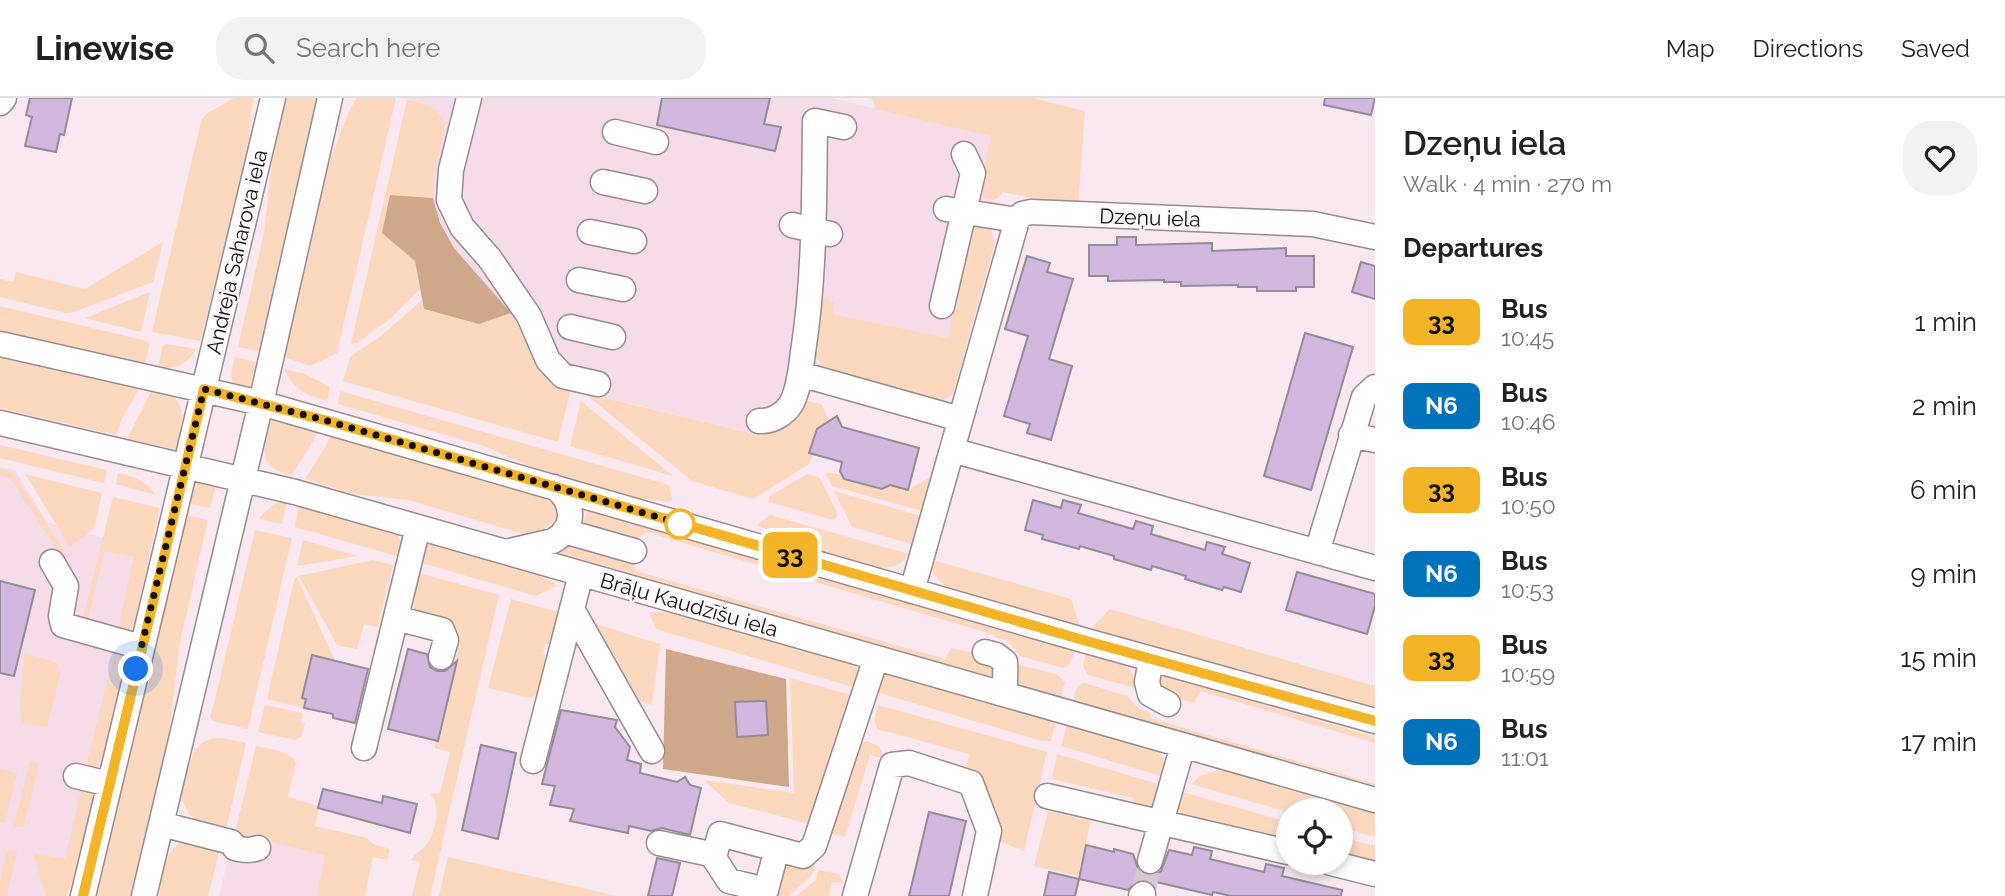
<!DOCTYPE html>
<meta charset="utf-8">
<style>
body{margin:0;font-family:Raleway,sans-serif;background:#f2f2f2;color:#202124;height:100vh;display:flex;flex-direction:column;font-size:26px;white-space:nowrap}
*{box-sizing:border-box;margin:0}
p{font-size:23px;color:#757577}
.icon{flex:none;width:38px;height:38px;fill:none;stroke:currentColor;stroke-width:2;stroke-linecap:round;stroke-linejoin:round}
.map{position:relative;flex:1;overflow:hidden}
.drawer{display:flex;flex-direction:column;background:#fff;width:630px}
.drawer>*{flex:none}
.badge{padding:0 14px;border-radius:10px;font-size:24px;line-height:46px}
.fabs{position:absolute;left:1276px;top:700px;display:grid;gap:14px}
.fabs a{display:grid;place-items:center;width:77px;height:77px;border-radius:50%;background:#fff;box-shadow:0 4px 10px #0003;font-size:35px}
.you{position:absolute;width:35px;height:35px;margin:-18px;border:5px solid #fff;border-radius:50%;background:#1a73e8;box-shadow:0 0 0 10px #1a73e833}
.map>.badge{position:absolute;translate:-50% -50%;box-shadow:0 0 0 4px #fff}
h2{padding:0 28px;font-size:26px;line-height:63px}
.round{display:grid;place-items:center;flex:none;width:74px;height:74px;border-radius:28px;background:#f2f2f2}
.summary{display:flex;align-items:center;justify-content:space-between;height:119px;padding:0 28px}
h1{font-size:33px;font-weight:600;line-height:52px}
ul{padding:0;list-style:none}
li{display:flex;align-items:center;gap:21px;height:84px;padding:0 28px}
li div{flex:1}
li b{display:block;font-size:26px}
li em{font-style:normal}
li .badge{min-width:77px;font-weight:700;text-align:center}
header{display:flex;align-items:center;gap:42px;box-sizing:border-box;height:98px;padding:0 35px;background:#fff;border-bottom:2px solid #e0e0e0}
header strong{font-size:33px}
nav{display:flex;gap:38px;margin-inline-start:auto;font-size:24px}
.search{width:490px;height:63px;background:#f2f2f2;display:flex;align-items:center;gap:18px;box-sizing:border-box;padding:0 24px;border-radius:28px;color:#757577;font-size:26px}
main{display:flex;flex:1;min-height:0}
.map>svg:first-child{display:block}
.built{fill:#f6dce8}
.green{fill:#fbd8be}
.forest{fill:#cfa789}
.building{fill:#d2b7df;stroke:#958c99;stroke-width:2}
.lines{fill:none;stroke-linecap:round;stroke-linejoin:round}
.minor-tunnel{stroke:#d6c7ce;stroke-width:24;stroke-dasharray:24 12;stroke-linecap:butt}
.minor-casing{stroke:#998990;stroke-width:27}
.minor{stroke:#fff;stroke-width:24}
.line-casing{stroke:#fff;stroke-width:16}
.line{stroke:#f4b427;stroke-width:10}
.walk{stroke:#130d10;stroke-width:7;stroke-dasharray:0 12.6}
.stop-dot{fill:#fff;stroke:#f4b427;stroke-width:3.5}
.labels{text-anchor:middle;stroke-width:5;stroke-linejoin:round;paint-order:stroke}
.street-label{font-size:21px;fill:#130d10;stroke:#fdf9fb}
</style>
<header>
<strong>Linewise</strong>
<div class="search"><svg class="icon" aria-label="search" viewBox="0 0 24 24"><circle cx="10" cy="10" r="6"/><path d="M15 15l6 6"/></svg>Search here</div>
<nav><a>Map</a><a>Directions</a><a>Saved</a></nav>
</header>
<main>
<div class="map">
<svg width="1375" height="798" viewBox="0 0 1375 798">
<rect width="100%" height="100%" fill="#f9e8ef"/>
<!-- built -->
<path class="built" d="M404,0h427l161,38 -11,51 7,12 4,2 -6,23 -15,7 -23,107 -115,-24 -17,46 12,10 -31,46 -33,20 -211,-51 -20,-30 -22,-42 -57,-65 -14,-25 -7,-25v-15l10,-51 -22,-29z
M0,369l15,3 32,52 92,26 -77,348h-62z
M235,733l97,21 -11,44h-102z"/>
<!-- green -->
<path class="green" d="M234,0h19l-6,60 -47,183 -48,-9 49,-211 5,-7z
M285,0h32l-58,253 -21,-4 26,-114 10,-88z
M357,0h39l-59,255 -27,13 -26,-9 44,-191 21,-55z
M869,0h164l52,13 -7,96 -75,-15c-7,10 -12,10 -21,3l-1,-8 10,-51 -116,-27 -2,-9z
M407,2c16,3 32,7 38,24l-12,59v15l-43,-3 25,66 5,28 -29,29 -34,25 -6,1z
M976,126l14,4 5,14 -42,152 -11,7 -114,-31 -6,-4 -8,-12 4,-46 8,-10 8,5 -1,11 115,24 23,-107z
M163,144l-10,40 -79,30 -8,1 -66,-16v-18l13,3 3,-10 69,17z
M150,194l-9,40 -56,-14z
M422,202l2,9 55,15 32,-11 22,42 20,30 18,4 -13,53 -215,-61 7,-24 31,-21z
M0,208l147,35 3,4 -6,20 -144,-35z
M166,246l30,5c-8,16 -21,20 -38,19l5,-23z
M0,255l140,34 -19,34 -5,14 -116,-27z
M235,259l21,5 -7,27c-23,-6 -18,-12 -14,-32z
M284,271l19,4 27,14 -3,14c-20,-6 -34,-11 -43,-32z
M153,290c38,10 30,30 23,61l-49,-10z
M340,293l329,94 3,15 -3,2 -48,-6 -71,-21 -66,-29 -146,-42z
M584,295l179,43 34,-20 10,-15 14,3 8,15 -2,8 -5,-1 -6,3 -6,20 3,5 -4,10 -56,35 -61,-18z
M581,303l92,75 -103,-30z
M270,322l48,13 -26,42c-36,-7 -29,-26 -22,-55z
M330,338l223,65 4,3 1,11c-9,14 -18,18 -34,19l-116,-34 -54,-6 -49,-15 21,-33z
M0,347l107,25 -3,13 -104,-25z
M0,371l13,4 52,79 -5,2 -50,-76 -10,-2z
M825,374l17,3 2,4 38,10 8,-4 18,5 24,-14 -10,35 -90,-25z
M118,375c16,3 29,9 38,22l-40,-11z
M25,376l77,19 -8,35 -24,19z
M807,376l12,3 19,37 -4,6 -66,-18 2,-6z
M194,382l22,5 -6,23 -20,-4z
M834,393l87,25 -9,28 -60,-17z
M113,399l47,11 -26,117 -6,8 -10,-3 16,-73 -29,-6 -17,68 -6,3z
M281,404h6l-5,22 -24,-5 15,-14z
M299,406l99,30 5,14 -3,9 -105,-30z
M587,412l488,140 -5,14 -6,4 -44,-12 -12,-15 -13,-4v-2l-349,-103 -12,10 -52,-13z
M186,417l22,5 -28,122 -11,90 -38,164h-34z
M770,417l139,39c-3,4 -7,9 -12,11 -34,13 -108,-25 -140,-40z
M255,432l37,8 -44,191 -35,-8 -3,-4 6,-22z
M303,442l55,16 -61,10z
M576,442l56,17 4,14 309,88 6,-11 36,8c4,8 11,15 3,22l-438,-126z
M434,445l86,25 34,14 2,4 -20,10 -117,-34 7,-17z
M929,461l142,40 9,27 -128,-36c-13,-7 -19,-17 -23,-31z
M373,462l20,5 -16,62 -13,-3 -7,25 -20,-4 -38,-69z
M419,475l80,22 -69,301h-18l8,-34 -9,-2c4,-6 11,-10 16,-16 9,-13 14,-37 4,-49l1,-2 8,1 10,-42 -15,-4 1,-7 21,-79 -2,-1 5,-21 -4,-13 -40,-12 -3,-6z
M297,479l38,84 -33,37 4,1 -2,9 -37,-9 27,-119z
M511,501l50,14c-3,12 -9,20 -12,31h-4l-3,10 4,1 -2,11v22l-13,10 -43,-10z
M1110,511l265,77v25l-282,-80 2,-7z
M649,514h18l186,49 6,10 -3,17 -200,-59z
M586,523l74,23 -8,61 -18,-6z
M115,552l10,2 2,5 -26,109 -8,4 -7,-3z
M1086,554c26,8 46,5 50,36l-48,-13 -5,-9z
M24,555l31,9 6,9 -14,56 -25,-4 -2,-18z
M1013,565l45,12 7,7 -5,15 -39,-11 -6,-6z
M890,575l166,47 -5,21h-9l-169,-50 4,-11z
M1155,575l220,64v6l-174,-52 -7,12 -31,-9z
M790,580l65,18 -41,129 -85,-22 -25,-23 90,13z
M1084,585l43,13 12,13 12,4 -1,5 225,66v6l-302,-89c2,-9 2,-15 11,-18z
M265,607l38,8 -2,9 4,2 -4,13 -6,3 -37,-8z
M878,607l169,47 -23,99 -25,-10c2,-30 -13,-51 -33,-72l3,-15 -92,-25 -3,-10z
M1067,625l89,27 7,8 4,20 -106,-32z
M213,640h10l23,5 -20,87 -30,-10 -7,-6 -7,-14 -1,-11 13,-38 9,-9z
M866,643l13,5 4,8 -1,4 -12,-3 -25,82 -15,-4 28,-87z
M256,648c13,3 34,4 40,17l-8,34 31,9 -4,20 52,12 6,6 17,5 -3,11 -14,-3 -8,39h-48l8,-41 -90,-22z
M1057,656l108,32 -10,20 -24,6 2,-14 -81,-19z
M30,663l9,3 -16,63h-9z
M0,671l17,4 -12,50 -5,-1z
M1221,671l154,43v25l-34,-10 -1,-17 -52,2 -97,-28 9,-8z
M82,688l13,7 -18,76 -11,27h-20l-13,-43 32,6z
M1179,693l109,31v23l-105,-24 -11,-12z
M1048,713l43,10 -13,55 -44,-10z
M1340,739l35,9v16l-34,-8z
M186,743l34,8 -12,47h-49c4,-20 4,-48 27,-55z
M7,753h10l-10,45h-7v-14z
M448,759l169,39h-178z
M788,760l27,7 -4,11 -23,20h-10l6,-23 -4,-3z
M818,772l21,4 5,10 -12,-2 -3,14h-33l20,-16z"/>
<!-- forest -->
<path class="forest" d="M390,97l43,3 7,25 14,25 57,65 -32,11 -55,-15 -9,-48 -33,-28z
M666,551l120,30 3,108 -126,-18z"/>
<!-- building -->
<path class="building" d="M30,0h42l-8,37 -4,-1 -4,18 -31,-6 7,-29 -6,-2z
M662,0h108l-6,26 17,3 -6,24 -118,-26z
M1325,0h50l-4,17 -47,-10z
M1117,139h19v8l76,-2v8l74,-3v8h28v31h-18v4h-39v-4h-19v-2l-57,1v-4h-17v-2l-56,1v-5h-19v-31h28z
M1027,158l23,7 -3,9 26,7 -24,80 23,7 -21,74 -24,-7 3,-9 -26,-8 24,-80 -23,-7z
M1361,164l14,4v33l-23,-7z
M1305,235l48,14 -42,143 -47,-14z
M837,318l5,11 77,21 -11,42 -18,-5 -8,4 -38,-10 -4,-8 2,-9 -33,-9 8,-24z
M1033,402l28,8 2,-8 18,5 -3,8 55,16 3,-8 17,5 -2,8 54,16 2,-8 18,5 -3,7 28,9 -9,29 -17,-5 -2,3 -37,-11 1,-3 -34,-10 -1,4 -37,-11v-3l-34,-10 -1,3 -37,-10 1,-4 -18,-5z
M1297,474l78,22v12l-8,28 -81,-24z
M0,483l35,9 -21,86 -14,-3z
M408,551l19,5 3,13 7,4h8l12,-10 -19,80 -50,-12z
M312,557l56,14 -13,54 -22,-5v-4l-29,-6 2,-9 -4,-1z
M766,603l2,34 -31,2 -2,-35z
M561,612l56,10 -2,7 15,20 -3,13 14,4 -1,9 37,9 8,-5 5,8 11,3 -11,47 -28,-7 -11,3 -22,-5 -1,7 -58,-12 4,-12 -24,-4 5,-19 -13,-2z
M481,647l35,8 -18,86 -36,-9z
M323,691l59,14 1,-7 34,8 -7,29 -92,-25z
M929,714l37,9 -17,75h-40z
M1086,747l28,7v-3l19,5 6,17 6,4 8,1 8,-5 8,-21 23,5 2,-8 18,4 -2,8 54,13 2,-8 18,4 -2,8 60,14 -1,6h-110l-18,-4 -1,3 -56,-13 -1,4 -9,-6h-7l-11,10 -49,-11z
M657,760l23,5 -8,33h-24z
M1049,774l30,7 -4,17h-31z"/>
<g class="lines">
<!-- minor-tunnel -->
<path class="minor-tunnel" d="M1143,796l7,-33"/>
<!-- minor casing -->
<g class="minor-casing">
<path id="minor" d="M469,0l-18,72 -2,30 13,27 28,32 39,57 19,44 15,16 35,8
M0,5l4,-5
M615,34l41,10
M603,84l42,9
M946,111l71,11
M792,127l38,9
M590,134l44,9
M579,182l44,9
M942,208l31,-133 -9,-19
M570,229l43,10
M0,246l261,59 822,237 292,81
M800,276l160,45
M759,323c12,1 25,-6 32,-17 8,-14 10,-36 12,-52 12,-76 11,-154 12,-231l29,6
M0,325l295,69 1080,308
M1351,337l24,5
M952,352l423,118
M564,433l70,20
M510,453l43,-10c24,-13 21,-40 1,-54
M1317,454l47,-155 11,-10
M52,464l14,24 -5,30 2,9 78,22
M912,493l105,-371 5,-6 9,-2 282,12 62,13
M573,513l79,140
M396,520l46,12 4,10 -5,17
M985,554l11,3 9,7c1,12 -1,21 1,32
M1151,561l-4,23 3,12 18,10
M364,650l54,-221
M533,663l48,-187
M76,678l33,8
M1047,698l241,56
M161,726l70,18 4,6c9,2 15,3 23,0
M659,745l56,12
M777,751l-11,41 -37,-9 -15,-23 6,-24 83,22 11,-10 62,-188
M1150,763l33,-116
M1331,765l44,11
M83,798c62,-266 129,-532 190,-798
M144,798l117,-493 69,-305
M855,798l37,-131 17,-2 62,20 18,48 -14,65
M1141,798l2,-2"/>
</g>
<!-- minor -->
<use href="#minor" class="minor"/>
</g>
<g class="lines">
<!-- line casing -->
<g class="line-casing">
<path id="line" d="M83,798l121,-507 124,32 755,219 292,81"/>
</g>
<!-- line -->
<use href="#line" class="line"/>
<!-- walk -->
<path class="walk" d="M136,571l68,-280 124,32 354,103h-2"/>
</g>
<!-- markers -->
<circle class="stop-dot" cx="680" cy="426" r="14"/>
<g class="labels">
<!-- street labels -->
<g class="street-label">
<text transform="translate(1150 120) rotate(2)" y="7">Dzeņu iela</text>
<text transform="translate(237 154) rotate(-77)" y="7">Andreja Saharova iela</text>
<text transform="translate(689 507) rotate(16)" y="7">Brāļu Kaudzīšu iela</text>
</g>
</g>
</svg>
<div class="fabs">
<a><svg class="icon" aria-label="locate" viewBox="0 0 24 24"><circle cx="12" cy="12" r="6"/><path d="M12 2v4M12 18v4M2 12h4M18 12h4"/></svg></a>
</div>
<div class="you" style="left:136px;top:571px"></div>
<b class="badge" style="left:790px;top:457px;background:#f4b427;color:#111">33</b>
</div>
<section class="drawer">
<div class="summary"><div><h1>Dzeņu iela</h1><p>Walk · 4 min · 270 m</p></div><a class="round"><svg class="icon" aria-label="heart" viewBox="0 0 24 24"><path d="M12 20l-8-8c-3-5 5-10 8-4 3-6 11-1 8 4z"/></svg></a></div>
<h2>Departures</h2>
<ul>
<li><span class="badge" style="background:#f4b427;color:#111">33</span><div><b>Bus</b><p>10:45</p></div><em>1 min</em></li>
<li><span class="badge" style="background:#0072bc;color:#fff">N6</span><div><b>Bus</b><p>10:46</p></div><em>2 min</em></li>
<li><span class="badge" style="background:#f4b427;color:#111">33</span><div><b>Bus</b><p>10:50</p></div><em>6 min</em></li>
<li><span class="badge" style="background:#0072bc;color:#fff">N6</span><div><b>Bus</b><p>10:53</p></div><em>9 min</em></li>
<li><span class="badge" style="background:#f4b427;color:#111">33</span><div><b>Bus</b><p>10:59</p></div><em>15 min</em></li>
<li><span class="badge" style="background:#0072bc;color:#fff">N6</span><div><b>Bus</b><p>11:01</p></div><em>17 min</em></li>
</ul>
</section>
</main>
